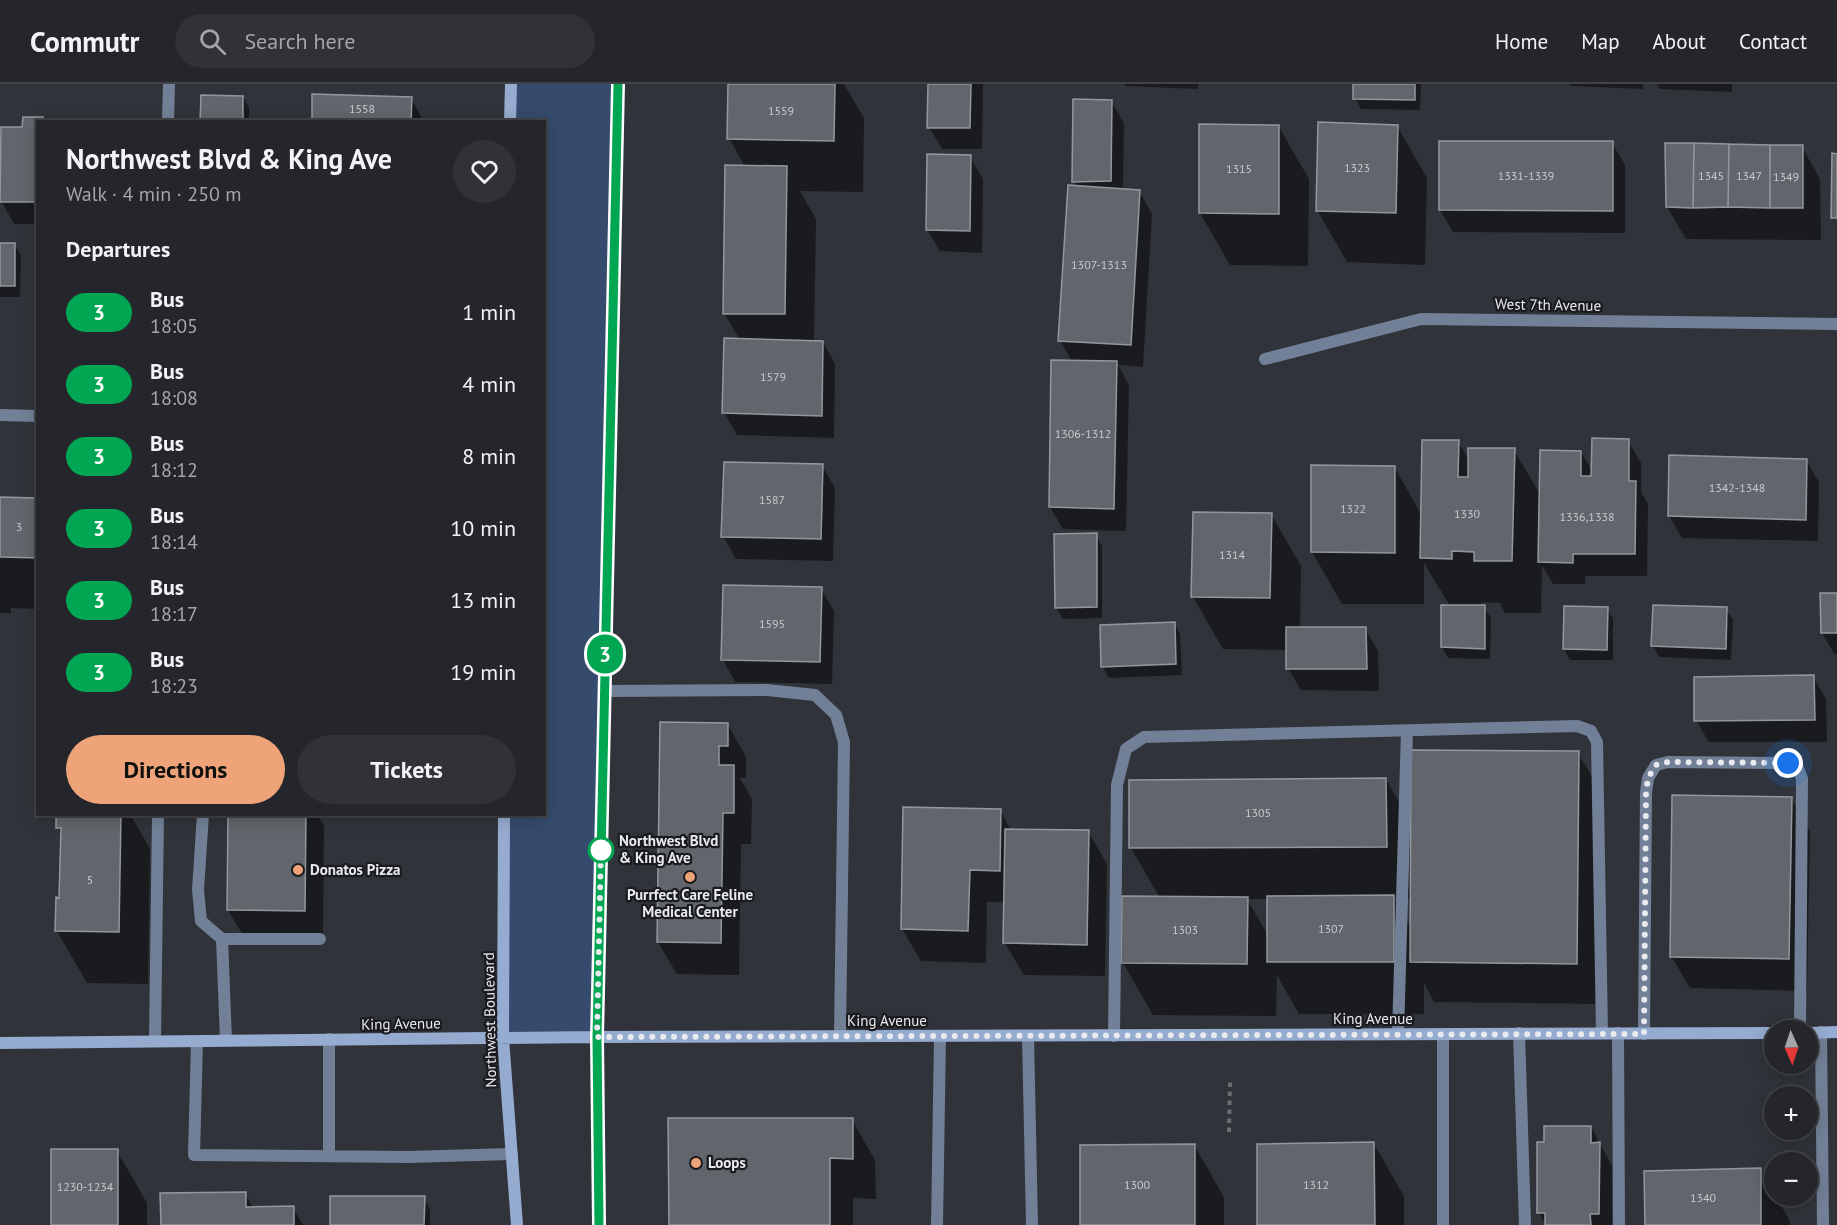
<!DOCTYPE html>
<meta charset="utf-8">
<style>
body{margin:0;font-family:"PT Sans",sans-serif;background:#303237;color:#f1f3f6;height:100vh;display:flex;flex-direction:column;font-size:22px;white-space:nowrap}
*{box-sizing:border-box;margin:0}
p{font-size:20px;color:#a3a5a9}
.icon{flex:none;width:33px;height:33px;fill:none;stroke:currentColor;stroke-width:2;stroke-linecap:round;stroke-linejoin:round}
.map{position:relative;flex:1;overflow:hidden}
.drawer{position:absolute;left:36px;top:36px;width:510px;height:696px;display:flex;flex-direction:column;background:#24262b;border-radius:0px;box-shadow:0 3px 15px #0003,0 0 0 2px #414347}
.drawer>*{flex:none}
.badge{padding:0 12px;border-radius:20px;font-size:21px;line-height:39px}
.needle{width:39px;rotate:177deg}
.fabs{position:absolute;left:1764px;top:936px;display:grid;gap:12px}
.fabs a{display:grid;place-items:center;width:54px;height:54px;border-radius:50%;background:#24262b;box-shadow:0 3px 15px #0003,0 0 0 2px #414347;font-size:30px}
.you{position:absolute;width:30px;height:30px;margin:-15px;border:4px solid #fff;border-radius:50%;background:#1a73e8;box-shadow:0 0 0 9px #1a73e833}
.map>.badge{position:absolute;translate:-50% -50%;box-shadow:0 0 0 3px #fff}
h2{padding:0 30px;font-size:22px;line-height:54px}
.round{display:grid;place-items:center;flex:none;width:63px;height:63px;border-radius:32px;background:#303237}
.head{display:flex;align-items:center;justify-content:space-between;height:102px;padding:0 30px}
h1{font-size:28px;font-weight:600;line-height:45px}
.primary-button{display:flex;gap:12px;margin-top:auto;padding:12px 30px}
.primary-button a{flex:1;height:69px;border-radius:36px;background:#efa378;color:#111;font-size:24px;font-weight:600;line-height:69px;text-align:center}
.primary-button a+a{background:#303237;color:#f1f3f6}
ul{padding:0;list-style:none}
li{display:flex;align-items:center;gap:18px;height:72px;padding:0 30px}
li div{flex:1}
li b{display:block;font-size:22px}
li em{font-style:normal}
li .badge{min-width:66px;font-weight:700;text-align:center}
header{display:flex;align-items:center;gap:36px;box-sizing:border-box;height:84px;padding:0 30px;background:#24262b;border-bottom:2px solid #414347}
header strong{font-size:28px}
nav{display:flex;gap:33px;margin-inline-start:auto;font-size:21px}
.search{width:420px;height:54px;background:#303237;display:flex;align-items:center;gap:15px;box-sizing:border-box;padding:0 21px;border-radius:33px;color:#a3a5a9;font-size:22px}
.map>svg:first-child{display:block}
.green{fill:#354a6c}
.shadow{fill:#0007;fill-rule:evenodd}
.building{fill:#62666c;stroke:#93989e;stroke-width:1.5}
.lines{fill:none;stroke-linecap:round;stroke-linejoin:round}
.path{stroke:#6b6e73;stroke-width:4;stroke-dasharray:4.5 4.5;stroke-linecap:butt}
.lane{stroke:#728097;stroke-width:12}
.street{stroke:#728097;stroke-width:12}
.secondary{stroke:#95abcf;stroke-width:12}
.line-casing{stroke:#fff;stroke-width:14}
.line{stroke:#00a651;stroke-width:9}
.walk{stroke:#e8eaee;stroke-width:6;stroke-dasharray:0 10.8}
.stop-dot{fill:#fff;stroke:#00a651;stroke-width:3}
.poi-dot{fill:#efa378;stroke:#191b1e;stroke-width:2}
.labels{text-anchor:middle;stroke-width:4.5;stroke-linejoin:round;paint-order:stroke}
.number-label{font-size:12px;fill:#c6c9ce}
.street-label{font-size:15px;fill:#e8eaee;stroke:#191b1e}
.stop-label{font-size:15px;font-weight:bold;fill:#e8eaee;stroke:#191b1e;text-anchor:start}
.poi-label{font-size:15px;font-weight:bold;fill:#e8eaee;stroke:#191b1e;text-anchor:start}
</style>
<header>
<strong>Commutr</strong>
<div class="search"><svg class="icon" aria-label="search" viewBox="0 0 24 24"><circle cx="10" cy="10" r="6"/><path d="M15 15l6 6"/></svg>Search here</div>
<nav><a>Home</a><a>Map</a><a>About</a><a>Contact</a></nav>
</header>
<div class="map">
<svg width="1837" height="1141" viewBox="0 0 1837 1141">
<rect width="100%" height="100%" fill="#303339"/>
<!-- green -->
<path class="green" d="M511,0h107l-21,953 -94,1 1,-223 40,-1v-692l-34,-1z"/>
<!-- shadow -->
<path class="shadow" d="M729,0h115l20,34 -1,74 -63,-1 16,28 -2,123h9l12,22 -1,74 -97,-3 -13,-22 16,-73 -16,-27 21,-146 -16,-29z
M930,0h53l-1,65h-40l-13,-22z
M1124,0h74v5l-72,-3z
M1355,0h66l-1,26 -59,-1 -6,-11z
M1569,0h74v5l-72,-3z
M1657,0h75v8l-72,-3z
M243,13l6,11v14h-47z
M411,14l13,24h-111z
M1111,17l13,22 -1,67 16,1 13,23 -9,153 -25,-2 11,20 -3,146 -63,-2 -13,-22 22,-145 -12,-22 18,-152 -4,-7z
M42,35l1,3h-5v102h-24l-13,-23 23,-72z
M110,37h35v1h-36z
M1397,42l30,52 -2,87 -78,-3 -30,-52z
M1279,43l30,52 -1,87 -78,-1 -30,-52z
M1612,59l13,22v68l-172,-1 -13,-22z
M1802,63l18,32 1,61 -135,-1 -19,-32z
M970,73l13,22 -1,74 -42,-2 -13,-22z
M0,160h14l7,11 -1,42h-20z
M1628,357l13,22v29l7,12 -1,72h-62v8h-32l-11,-18 -1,47h-36l-5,-10 -19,-1v5h3l7,11 -1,41 -42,-1 -6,-11 8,-41 -26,-43v41h-82l-30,-52 83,-84 27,48 36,-74 12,19 44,-11 27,46 40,-44 12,21z
M1671,372l135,4 13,22 -1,59 -136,-3 -13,-22z
M822,381l13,23 -2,73 -97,-2 -13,-23z
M0,415l38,1v109l-27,-1v5h-11z
M1271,430l30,52 -1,62h65l13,23 1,40 -78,-1 -13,-22v-18l-65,-1 -30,-52z
M1096,451l6,11v72l-39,1 -7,-11z
M821,505l13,22 -2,73 -97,-2 -12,-22z
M1837,510v61h-2l-13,-22z
M1654,522l72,3 7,11 -2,40 -72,-3 -6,-11z
M1607,524l6,11v41h-43l-6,-11z
M1174,539l6,11 2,41 -73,3 -6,-11z
M1813,593l13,22 1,43h-118l-13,-22z
M661,639l67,2 18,32v21h-6l12,21 -1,45h-10l-2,131 -62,-1 -19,-32z
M1578,669l24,40 -2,211 -166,-2 -10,-19v31h-125l-22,-39 -1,41 -123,-1 -30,-52 37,-65 -29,-50 -1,-67 256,-2 26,47zM1394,814h18l-1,30zM1247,815h22v38z
M1791,714l19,33 -3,160 -117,-3 -19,-32z
M1000,726l11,20 77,1 19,33 -2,112 -81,-1 -19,-32 1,-41h-19l-1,61 -65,-2 -19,-32z
M58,730h72l20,35 -2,135 -61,-1 -30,-52 4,-31 1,-64 -4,-8z
M230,730h87l7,12 -1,117 -76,-1 -19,-32z
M852,1036l23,40 1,39 -23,-1v27h-183z
M1591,1043l21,39v59h-66l-7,-12z
M1374,1060l30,52v29h-145z
M1194,1061l30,52v28h-142z
M117,1067l30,52v22h-94z
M1760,1085l30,52v4h-144z
M245,1109l8,15h40l10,17h-141z
M424,1114l6,11v16h-98z"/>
<!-- building -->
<path class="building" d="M728,0h107l-1,57 -107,-2z
M928,0h43l-1,44h-43z
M1353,0h62v16l-62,-1z
M312,10l100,3 -1,25h-99z
M201,11l42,1v26h-43z
M1073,15l39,1 -1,81 -39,1z
M23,33h20l-1,5h-4v80h-38l1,-75h21z
M1318,38l80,3 -2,88 -80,-2z
M1199,40l80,1v89l-80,-1z
M1439,57h174v70l-174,-1z
M1665,59h29l-1,65 -27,-1z
M1694,59l35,1 -1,63 -35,1z
M1729,60l41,1v63l-42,-1z
M1770,61h33v63h-33z
M1832,69l5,1v64h-6z
M927,70l44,1 -1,76 -44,-1z
M725,81l62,1 -2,148h-62z
M1068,101l72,5 -9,155 -73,-4z
M0,159h15v43h-15z
M724,254l99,3 -1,75 -100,-3z
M1051,276l66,1 -3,148 -65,-2z
M1592,354l37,1v42h7l-1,73h-62v9l-35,-1 2,-112 41,1v25h10z
M1422,356h37l-1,37h10v-29h47l-3,113h-38v-9l-22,-1v8l-32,-1z
M1669,371l138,4 -1,61 -138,-4z
M724,378l99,2 -2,75 -100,-2z
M1311,381l84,1v87l-84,-1z
M0,413l38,1v60l-38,-1z
M1193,428l79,1 -2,85 -79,-1z
M1097,449v74l-42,1 -1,-74z
M723,501l99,2 -2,75 -99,-2z
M1820,509h17v40h-16z
M1441,521h44v44l-44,-2z
M1653,521l74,2 -1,42 -75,-3z
M1564,522l44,1 -1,43 -44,-1z
M1175,538l1,42 -75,3 -1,-42z
M1286,543h80l1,42h-81z
M1814,591l1,45 -121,1v-44z
M660,638l68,1v23h-9v19h15v48h-11l-2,130 -64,-1z
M1411,666l168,1 -2,213 -167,-2z
M1386,694l1,69 -258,1v-68z
M1672,711l120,2 -3,162 -119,-2z
M903,723l98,2 -1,62 -30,-1 -2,61 -67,-2z
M56,730h65l-2,118 -64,-1 1,-34 3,1 2,-70h-5z
M228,730h78l-1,97 -78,-1z
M1005,745l84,1 -2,115 -84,-2z
M1394,811v67h-127v-66z
M1122,812l126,1 -1,67 -126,-1z
M668,1034h185v41l-23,-1v67h-161z
M1544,1042h47v17l9,-1 -1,72h-9l1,11h-46v-12h-8v-71h7z
M1374,1058l1,83h-118v-81z
M1195,1060v81h-115v-80z
M51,1065h67v76h-67z
M1761,1084v57h-116l-1,-54z
M246,1108v15l48,-1v19h-133l-1,-32z
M330,1112h95l-1,29h-94z"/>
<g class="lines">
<!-- path -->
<path class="path" d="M1229,1048l1,-50"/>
<!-- lane -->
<path class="lane" d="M168,38l1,-38
M0,331l38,1
M605,607l162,-1 48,5 21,20 8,27 -4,294
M203,730l-5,76 3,31 21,18 4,101
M222,855h98
M1821,948l2,193
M1519,949l6,192
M1618,949l1,192
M1398,950l9,-303
M1644,950l2,-241 2,-15 8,-13 12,-3 119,1 11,5 4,11 -2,251
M1028,952l4,189
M1114,952l3,-251 9,-36 18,-12 433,-11 14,5 6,11 5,291
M329,955v117
M155,957l3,-227
M197,957l-3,114 215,2 103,-3
M937,1141l3,-189
M1443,1141v-191"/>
<!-- street -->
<path class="street" d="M1265,275l156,-40 416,5"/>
<!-- secondary -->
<path class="secondary" d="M510,38l1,-38
M504,730l-1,224 14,187
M1808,949l29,-1
M0,959l597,-6 1177,-4
M599,1141l-2,-188 21,-953"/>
</g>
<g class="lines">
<!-- line casing -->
<g class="line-casing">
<path id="line" d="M599,1141l-2,-188 21,-953"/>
</g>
<!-- line -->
<use href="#line" class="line"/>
<!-- walk -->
<path class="walk" d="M601,766v-3l-4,190 1047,-3 2,-241 2,-15 8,-13 12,-3 120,1"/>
</g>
<!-- markers -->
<circle class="stop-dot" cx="601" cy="766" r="12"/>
<g class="poi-dot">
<circle cx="298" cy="786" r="6"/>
<circle cx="690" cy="793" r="6"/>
<circle cx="696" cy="1079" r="6"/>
</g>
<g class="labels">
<!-- number labels -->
<g class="number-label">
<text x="362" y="29">1558</text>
<text x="781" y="31">1559</text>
<text x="1357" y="88">1323</text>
<text x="1239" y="89">1315</text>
<text x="1526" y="96">1331-1339</text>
<text x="1711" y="96">1345</text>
<text x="1749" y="96">1347</text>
<text x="1786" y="97">1349</text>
<text x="1099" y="185">1307-1313</text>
<text x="773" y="297">1579</text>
<text x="1083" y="354">1306-1312</text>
<text x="1737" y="408">1342-1348</text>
<text x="772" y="420">1587</text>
<text x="1353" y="429">1322</text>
<text x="1467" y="434">1330</text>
<text x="1587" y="437">1336,1338</text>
<text x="19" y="447">3</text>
<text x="1232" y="475">1314</text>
<text x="772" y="544">1595</text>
<text x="1258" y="733">1305</text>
<text x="90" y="800">5</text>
<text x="1331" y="849">1307</text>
<text x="1185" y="850">1303</text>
<text x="1137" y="1105">1300</text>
<text x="1316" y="1105">1312</text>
<text x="85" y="1107">1230-1234</text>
<text x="1703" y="1118">1340</text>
</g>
<!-- street labels -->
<g class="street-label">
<text transform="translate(1548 221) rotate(1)" y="5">West 7th Avenue</text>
<text x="1373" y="940">King Avenue</text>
<text transform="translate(490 936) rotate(-91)" y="5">Northwest Boulevard</text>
<text x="887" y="942">King Avenue</text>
<text transform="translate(401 940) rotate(-1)" y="5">King Avenue</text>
</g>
<!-- stop labels -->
<g class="stop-label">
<text x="619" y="762">Northwest Blvd<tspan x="619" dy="17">&amp; King Ave</tspan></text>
</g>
<!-- poi labels -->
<g class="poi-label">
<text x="310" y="791">Donatos Pizza</text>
<text x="690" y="816" text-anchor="middle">Purrfect Care Feline<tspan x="690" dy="17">Medical Center</tspan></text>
<text x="708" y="1084">Loops</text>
</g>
</g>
</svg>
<div class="fabs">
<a><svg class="needle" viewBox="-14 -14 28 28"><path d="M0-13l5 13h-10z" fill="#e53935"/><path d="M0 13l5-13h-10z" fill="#a3a5a9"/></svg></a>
<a>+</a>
<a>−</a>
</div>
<div class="you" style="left:1788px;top:679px"></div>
<b class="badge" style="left:605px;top:570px;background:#00a651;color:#fff">3</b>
<section class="drawer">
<div class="head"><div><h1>Northwest Blvd &amp; King Ave</h1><p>Walk · 4 min · 250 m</p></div><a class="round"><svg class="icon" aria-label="heart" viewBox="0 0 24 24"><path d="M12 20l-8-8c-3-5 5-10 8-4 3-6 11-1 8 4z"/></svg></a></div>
<h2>Departures</h2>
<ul>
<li><span class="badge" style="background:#00a651;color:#fff">3</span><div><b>Bus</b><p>18:05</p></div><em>1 min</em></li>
<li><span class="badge" style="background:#00a651;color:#fff">3</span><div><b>Bus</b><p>18:08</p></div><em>4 min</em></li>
<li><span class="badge" style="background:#00a651;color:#fff">3</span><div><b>Bus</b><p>18:12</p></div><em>8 min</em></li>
<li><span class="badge" style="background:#00a651;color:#fff">3</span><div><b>Bus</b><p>18:14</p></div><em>10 min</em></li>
<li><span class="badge" style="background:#00a651;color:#fff">3</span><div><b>Bus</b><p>18:17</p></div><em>13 min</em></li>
<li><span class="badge" style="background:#00a651;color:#fff">3</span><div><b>Bus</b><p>18:23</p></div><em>19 min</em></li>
</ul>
<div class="primary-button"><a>Directions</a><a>Tickets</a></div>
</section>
</div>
